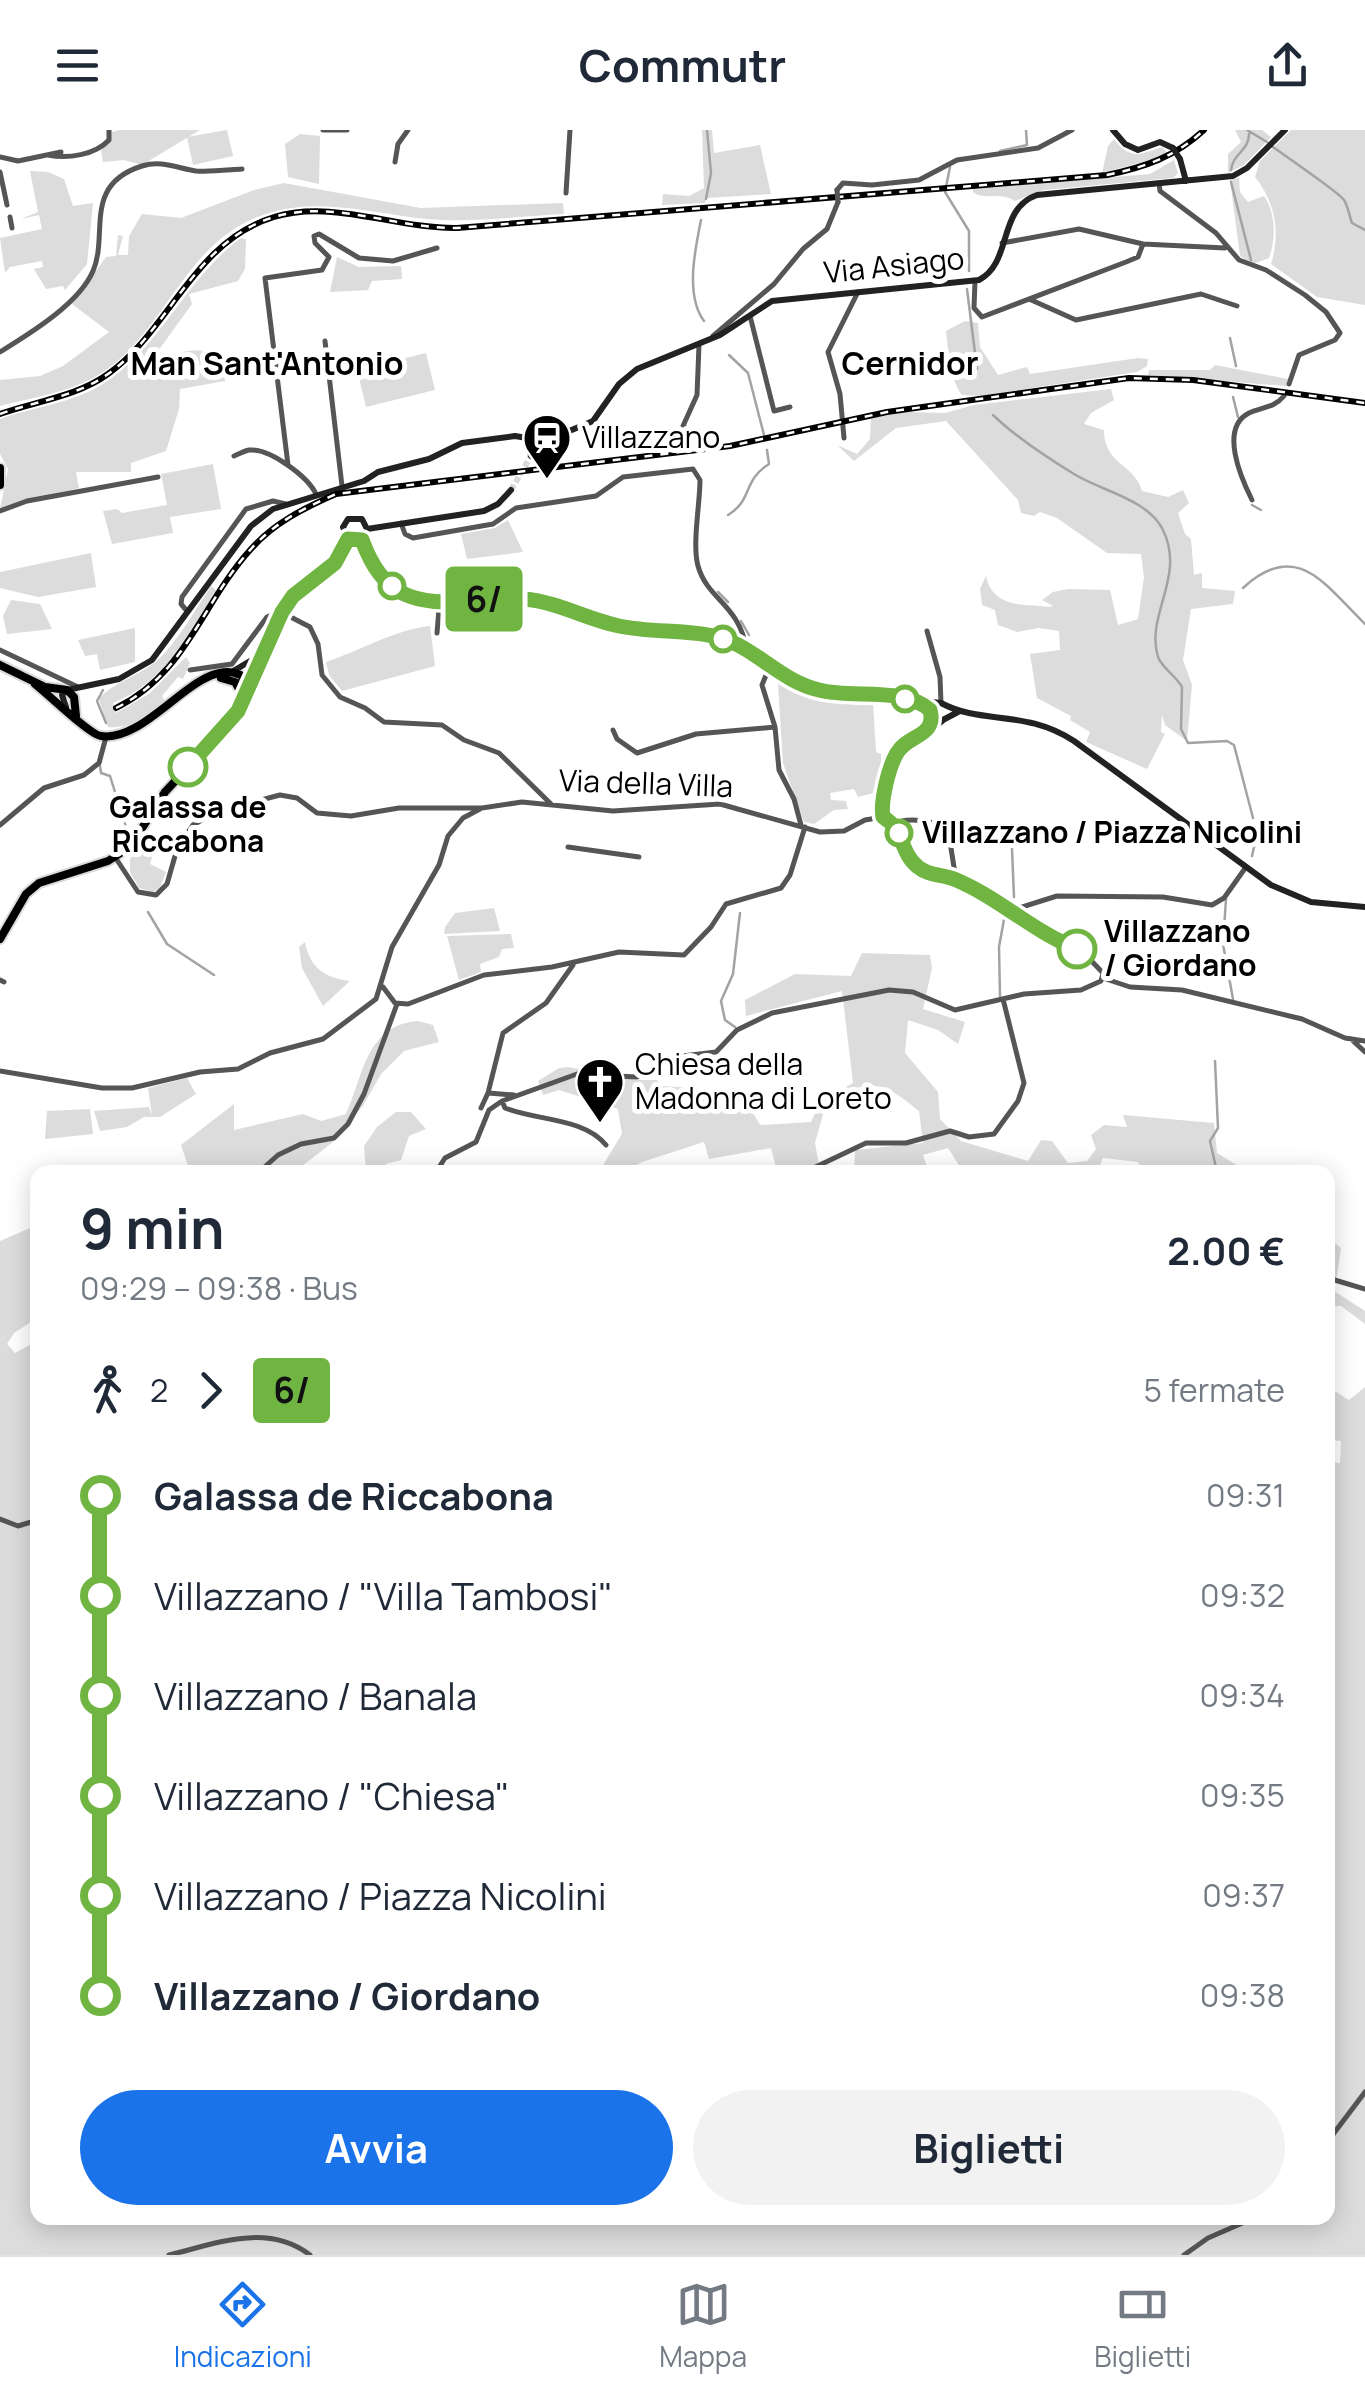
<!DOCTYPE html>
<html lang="it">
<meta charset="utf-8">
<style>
body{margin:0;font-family:Manrope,sans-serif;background:#f2f2f3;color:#1f2937;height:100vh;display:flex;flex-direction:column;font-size:38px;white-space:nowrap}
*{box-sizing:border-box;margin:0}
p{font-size:32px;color:#747a83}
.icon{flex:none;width:55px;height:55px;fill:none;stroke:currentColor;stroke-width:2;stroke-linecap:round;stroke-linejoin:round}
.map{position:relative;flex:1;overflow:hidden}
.details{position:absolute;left:30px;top:1035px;width:1305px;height:1060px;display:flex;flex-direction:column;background:#fff;border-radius:20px;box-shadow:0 5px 25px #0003}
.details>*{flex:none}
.badge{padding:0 20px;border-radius:8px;font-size:35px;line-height:65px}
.map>.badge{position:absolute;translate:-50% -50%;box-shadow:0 0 0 5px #fff}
.legs{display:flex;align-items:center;gap:15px;height:110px;padding:0 50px;font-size:32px}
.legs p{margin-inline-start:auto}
.summary{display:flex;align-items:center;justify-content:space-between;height:170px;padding:0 50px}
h1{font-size:55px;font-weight:700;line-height:75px}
.cta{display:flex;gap:20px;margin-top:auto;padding:20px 50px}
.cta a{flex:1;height:115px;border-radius:60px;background:#1a73e8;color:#fff;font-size:40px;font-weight:700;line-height:115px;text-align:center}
.cta a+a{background:#f2f2f3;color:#1f2937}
ul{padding:0 50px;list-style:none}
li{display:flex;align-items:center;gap:35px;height:100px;font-size:38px}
li i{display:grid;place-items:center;width:15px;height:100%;margin:0 12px;background:currentColor}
li i::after{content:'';width:25px;height:25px;margin:-12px;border:8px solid;border-radius:50%;background:#fff}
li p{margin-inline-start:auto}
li:first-child i{background:linear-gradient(#0000 50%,currentColor 0)}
li:last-child i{background:linear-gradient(currentColor 50%,#0000 0)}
header{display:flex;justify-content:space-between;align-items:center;height:130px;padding:0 50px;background:#fff;font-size:45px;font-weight:700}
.tabs{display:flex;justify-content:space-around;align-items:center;height:140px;border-top:2px solid #e0e1e3;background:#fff;font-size:28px;color:#747a83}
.tabs a{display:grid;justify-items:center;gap:5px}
.tabs .active{color:#1a73e8}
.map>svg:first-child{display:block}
.green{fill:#dcdcdc}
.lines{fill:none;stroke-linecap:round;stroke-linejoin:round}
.stream{stroke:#a3a3a3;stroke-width:2.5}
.secondary-tunnel{stroke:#d9d9d9;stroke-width:6;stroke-dasharray:6 3;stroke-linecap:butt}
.primary-casing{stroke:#dbdbdb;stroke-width:12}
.street{stroke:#555;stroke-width:5}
.secondary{stroke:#222;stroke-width:6}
.primary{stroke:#000;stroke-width:8}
.rail-casing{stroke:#000;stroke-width:6}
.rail{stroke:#fff;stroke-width:2.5;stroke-dasharray:8;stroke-linecap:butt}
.street-bridge{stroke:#555;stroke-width:5}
.secondary-bridge{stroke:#222;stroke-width:6}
.line-1-casing{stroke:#fff;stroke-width:22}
.line-1{stroke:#70b442;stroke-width:15}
.stop-1-dot{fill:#fff;stroke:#70b442;stroke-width:5}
.labels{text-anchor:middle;stroke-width:10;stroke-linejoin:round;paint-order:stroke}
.street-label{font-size:30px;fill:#000;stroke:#fff}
.poi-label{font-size:30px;fill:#000;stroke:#fff;text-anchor:start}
.stop-label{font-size:30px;font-weight:bold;fill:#000;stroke:#fff;text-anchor:start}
.neighbourhood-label{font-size:32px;font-weight:bold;fill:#000;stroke:#fff}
</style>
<header><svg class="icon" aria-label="menu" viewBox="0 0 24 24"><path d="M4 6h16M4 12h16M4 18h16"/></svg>Commutr<svg class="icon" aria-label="share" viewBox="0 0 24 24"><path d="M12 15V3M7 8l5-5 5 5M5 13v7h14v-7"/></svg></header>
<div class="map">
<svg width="1365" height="2125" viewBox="0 0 1365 2125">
<rect width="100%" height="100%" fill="#fff"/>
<!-- green -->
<path class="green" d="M119,0h81l-58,35 -18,-5 -21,2 -2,-11 11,-19z
M227,0l6,26 -40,9 -6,-28z
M702,0h10l2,23 46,-8 11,49 -64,4 1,-10 -3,15 -43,2 1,-11 26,2 15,-8z
M1235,0h27l9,7 -27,28 -16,8v-19l13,-12z
M1291,0h74v175l-48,-8 -46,-33c10,-32 4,-62 -16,-87l5,-16z
M300,4l20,2 -1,48 -31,-7 -3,-33z
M1114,9c16,22 27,15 48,8l8,8 -68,18 6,-27z
M1174,30l4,13 -5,5 -129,12 -29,11c-16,-10 -31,0 -42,-9v-3l177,-15z
M30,41l18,1 16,7 9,27 20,-3 -6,61 -22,26 -2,-4 -17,3 -12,-20 9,-2 -1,-6 -32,6 -5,6 -5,-35 42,-9 -3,-14 -18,4 17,-7z
M1239,48l1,14 8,10 16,-6c12,17 12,43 5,62l-16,6 -13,-8 -10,-76z
M284,53l137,25 142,-5 1,11c-44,2 -93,9 -137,5 -60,-6 -114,-25 -172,-1 -75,31 -93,122 -160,159 -29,16 -64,21 -95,29v-26l40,-4 23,-10 46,-34 -37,-28 34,-47 10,-1 2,-21 5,1 -5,19h10l1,-19 13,-22 39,4 73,-28z
M241,108l5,1 -1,30 -7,12 -49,13 3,10 -34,47 13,7v-4c19,-3 35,-8 51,5l3,22 -45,8 -1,20 -13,42 -35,12v9h-55l3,16 -79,21 8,-40 -8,-15v-35c33,-12 73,-16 103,-35 58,-37 83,-106 138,-146z
M337,127l22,10 42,-1 1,13 -30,2 -4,9 -38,2z
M965,191l13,2 2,24 18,28 29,-8 3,7 108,-16 10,1 -1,7 -10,6 -156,24 -19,-1c-12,-15 -14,-46 -16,-64z
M426,223l9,37 -69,17 -9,-37z
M1215,235l73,14 -2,7 -138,-11 1,-5h61z
M1111,259l3,11 -23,13 -7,11 20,6c0,35 30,33 38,61l26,6 15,-7 6,13 -11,10 7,21 6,5 3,36 8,-2v15l33,3 -2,13 -42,5 -8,51 9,25 -5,56 -22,-16 -3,-10 -1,17 4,2 -18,35 -61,-27 4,-10 -20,-12 1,-4 -34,-18 -7,-44 30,-4 -1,-19 -20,-3 -22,4 -19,-7 -3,-15 -13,-5 -2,-16 6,-13c7,33 39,28 64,31l3,-1 -11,-6 11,-8 15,-3 42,1 8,35 20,-6 6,-42 -3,-23 -34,-1 -50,-35 -17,-6 -6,4 -13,-3 -3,-13 -72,-79 -50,7 -42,33 -17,-16 20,9 13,-15 1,-21 36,-6 38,1 29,-8z
M213,334l8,45 -51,8 3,16 -61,11 -9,-33 14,-2 5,4 45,-8 -6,-31z
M508,390l15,32 -56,7 -6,-25 34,-6z
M91,423l5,34 -58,10 -38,-9v-16z
M211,456l6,5c-28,45 -52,91 -104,112l3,10 33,-19 37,-37 4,6 -7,16 -5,-2 -16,19 2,4c-17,15 -32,29 -56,27l-9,-28c11,-15 44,-25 60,-40 21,-21 36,-49 52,-73z
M11,470l29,4 12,25 -45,5 -4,-18z
M430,496l5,40 -93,25 -13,-16 -3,-13c33,-11 71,-33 104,-36z
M135,498v34l-35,8 -3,-16 -12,2 -7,-16z
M778,554l49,18 46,2 3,48 5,2 1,37 -24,6 -4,-8 -24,4 1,7 15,1 2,8 -14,1 -20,14 -10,-2 -21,-59z
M138,719l15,5 -3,10 16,8 -6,16 -7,4 -14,-4 -9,-16v-13z
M494,778l6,23 -56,3 1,-7 10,-14z
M511,804l3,14 -12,1 -3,8 -19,7 1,8 -22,8 -12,-44z
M305,812c5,27 21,36 45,39l-27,25 -21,-38 -3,-21z
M862,823l68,2 2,13 -9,41 42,13 -7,22 -20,-14 -30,-10 -3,33 33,39 2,27 21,22 67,20 13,-21 11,1 16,22 19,-2 9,-12 -5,-14 13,-10 23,2 -4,-12 91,8 3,30 31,19h-105l-5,-10 -35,-4 -6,14h-134l-15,-24 -25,7 6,17h-75l1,-22 68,-7 -4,-32c-38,-31 -47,-32 -92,-11l-12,43 4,22 -42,7 -6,-24 -62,11 -5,-17 -62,20 -17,10 -25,-2 22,-36 -4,-25 -59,-19 -16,5 -5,-14 21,-13 9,-1 70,13h19l6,6 89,6 1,21 7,12 51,-3 9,-20 33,-19 -11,-92 -96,25 -1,-16 50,-26 56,2z
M418,891l15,4 6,17 -35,9 -23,23 -18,32 -30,36 -31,24 2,6h-67l-4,-4 -2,4h-50l7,-6 -7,-21 53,-41v26l69,-16 18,7 25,-7c18,-40 20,-89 72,-93z
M187,948l9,16 -36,23h-16l-17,10 -27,4 -6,-20 55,-4 3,8 -4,-27z
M90,979l3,25 -48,5 2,-28z
M396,982h15l15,17 -17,7 -8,24 -15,4 3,8h-23l-2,-26 13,-19z
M1328,1080h3l-1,29 11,9 -4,28 -6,13 34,22v13l-24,-18h-13z
M37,1095v93l-23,15 -7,11 8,9 22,-12 1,877h1290v-756l12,1 1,-22 -13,-1v-53l21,13 16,-13v868h-1365v-1014z"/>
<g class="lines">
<!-- stream -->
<path class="stream" d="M1247,0l20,12
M1273,17c11,8 67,46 71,53 4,6 5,15 8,23l13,7
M1000,21l27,-6 -1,-15
M950,37l-5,25 24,39v40
M1231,40c2,-17 18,-19 18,-36
M1231,52l20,78
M706,69l5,-26 -4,-43
M701,90c-6,30 -16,75 3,101
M967,159l10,80
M1230,208l6,28
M729,225l19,18 16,62
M1233,267l5,20
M993,285c24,23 53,42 81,59 27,17 74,25 89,56 23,47 -18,85 -5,127 4,11 18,19 24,30l-1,42 7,14 39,-2 7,4 19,73
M1252,375l9,5
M728,385c25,-15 14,-34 41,-51l-2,-14
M1243,458c54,-50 82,-3 122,36
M718,462l10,10
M741,491l8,14
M103,560l-6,11 9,22
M100,636l1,7 9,3 16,51
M1012,719l2,48
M1252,726l7,-31
M1226,769l-3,45 10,55
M148,782l19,32 47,31
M1000,866l-1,-49 6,-33
M735,897l-10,-7 -4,-19 12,-27 7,-61
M1215,931l3,67 -8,13 7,31"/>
<!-- secondary-tunnel -->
<path class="secondary-tunnel" d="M511,360l20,-34"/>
<!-- primary casing -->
<g class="primary-casing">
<path id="primary" d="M0,338v17
M0,535l45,22 22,3 7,7 2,19
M221,548l14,4 8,14
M0,809l26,-45 13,-11 69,-22 22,-14 35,-55 66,-71 19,-39c-43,-42 -98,62 -149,54 -11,-1 -53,-42 -66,-52"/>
</g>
<!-- street -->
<path class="street" d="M323,0h24
M48,25c20,4 47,0 61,-15v-10
M0,27l18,4 43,-9
M395,32l3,-18 10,-14
M0,42l7,33
M1159,53l1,8 56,42 23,27 27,10 39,25 21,17 14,21 -5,7 -36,15 -10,29
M837,60l6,-7 29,2 47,-5 38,-20 81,-12 34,-18
M566,63l4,-63
M10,87l2,11
M1002,113l77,-14 64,15 82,4
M975,151l-1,27 8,9 144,-55 12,-5 5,-13
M1029,169l47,21 125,-26 36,12
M750,186l24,95 16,-4
M713,206l61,-52 29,-35 24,-20 11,-27
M325,211l17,145
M0,222c29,-18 79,-48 93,-81 16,-37 -11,-86 49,-105 19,-6 35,2 54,5 15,1 31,-1 46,-2
M699,308l-16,-12 14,-31 2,-50
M844,308l-4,-44 -12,-42 30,-60
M234,326c5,-2 10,-5 15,-6 21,-2 59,27 67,44
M288,335l-23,-187 57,-8 7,-13 -14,-14 -1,-7 5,-2 40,24 34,3 44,-13
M1252,370c-11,-22 -33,-72 -3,-87 13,-6 25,-5 35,-17
M0,381l27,-10 131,-24
M401,393l4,11 8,4 80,-14 23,-16 80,-12 27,-19 70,-8 7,11c0,24 -8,64 -2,86 10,35 41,37 49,85
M187,481l-6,-7 1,-7 64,-88 27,-8 13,3
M281,482l29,15 8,17 4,31 18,22 25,11 19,14 58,3 22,15 35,13 52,51
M610,488h9
M927,501l13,46 1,26
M437,503l2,-24 12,-9
M0,520l78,37
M769,538l-7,17 13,42 4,43 15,29 7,26
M190,540l42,-6 35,-47 16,-7
M613,600l4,9 20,14 59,-19 79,-7
M883,687l-2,-14 16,-49 45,-32
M894,694c14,-8 40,-3 54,5l8,51
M0,695l44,-37 40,-13 15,-12 7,-26
M568,717l71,10
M115,727l23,35 18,3 11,-11 10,-35 16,-24 23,-13 64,-17 17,3 20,15 34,3 48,-8h83l40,-6 91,9 107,-7 100,28 24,-1 21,-11 18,-3 11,7 14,32 11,12 34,10 74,47 54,25 22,23 -2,8 -20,9 -57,4 -69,16 -42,-18 -24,-2 -117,23 -35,17 -21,22 -42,5 -37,20 -60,-3 -75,27 -13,9 -13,32 -31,16 -9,14
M1009,781l48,-15 106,1 49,8 12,-7 22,-31
M1103,848l27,9 52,3 120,29 43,19 20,3
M0,850l4,2
M383,857l12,16 13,1 76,-29 68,-8 67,-15 65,3 27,-28 15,-23 55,-16 9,-13 15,-48
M1351,909l14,13
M0,941l102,17h30l68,-16 38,-3 32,-16 53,-14 53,-40 16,-52 47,-82 9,-29 15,-18 17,-9
M514,965l-26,-2 15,-60 43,-30 27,-38
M502,971l3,7c34,13 79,10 101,37
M481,978l7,-15
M259,1042l19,-17 23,-11 33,-6 14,-14 16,-30 33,-90
M805,1042l61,-29h40l44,-12 19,6 25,-3 24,-33 6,-18 -21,-84
M1328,1148l37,11
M0,1389l18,7 20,-6
M1328,2011l37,-49
M169,2125c46,-11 98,-33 141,0
M1184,2125l24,-17 46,-20"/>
<!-- secondary -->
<path class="secondary" d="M1113,0l12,14 13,6 22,-8 13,6
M1180,29l6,22
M531,326l24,-19 38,-16 26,-37 18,-15 83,-34 52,-34 207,-21c34,-18 18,-71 58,-85l196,-19 14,-8 38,-38
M531,326l-5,-24 6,-8 7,-2 27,10
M367,399l117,-18 14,-7 13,-14
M348,409l-5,-12 5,-8h14l5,10
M362,410l19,36 31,21 20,4 83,-2 41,5 65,23 95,10 31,14 41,28 30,11 123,13c41,22 84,6 133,38l197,144 40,17 54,5
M230,543l32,-19
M235,552h15c12,-27 22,-64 43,-86 22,-23 39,-26 55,-57
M66,577l-4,-12 5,-5 52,-11 33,-19 99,-134 22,-17 91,-28 14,-9 51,-13 33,-16 53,-7 12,2
M930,580l2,9 7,3 19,-10"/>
<!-- primary -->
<use href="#primary" class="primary"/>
<!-- rail casing -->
<g class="rail-casing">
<path id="rail" d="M0,284c36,-13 76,-17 108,-40 62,-44 85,-132 166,-157 59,-18 122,12 183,11l650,-53c38,-8 68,-18 97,-45
M116,578c71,-35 85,-104 135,-159 23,-26 53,-41 85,-55l394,-48 157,-34 242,-34 64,2 172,23"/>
</g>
<!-- rail -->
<use href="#rail" class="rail"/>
<!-- street-bridge -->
<path class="street-bridge" d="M837,60l1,12"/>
<!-- secondary-bridge -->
<path class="secondary-bridge" d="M1173,18l7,11"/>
</g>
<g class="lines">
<!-- line-1 casing -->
<g class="line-1-casing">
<path id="line-1" d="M188,637l50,-56 44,-99 11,-16 42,-33 13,-24 14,1c9,24 22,47 47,56 35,13 78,1 115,3 34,3 62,20 95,27 33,7 67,3 99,11 37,10 62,44 101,53 33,9 85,-4 111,20 7,27 -22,24 -33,43 -8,13 -17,49 -14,64 21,12 17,36 35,50 11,9 23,7 36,12 44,18 78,52 123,70"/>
</g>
<!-- line-1 -->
<use href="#line-1" class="line-1"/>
</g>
<!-- icons -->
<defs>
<g id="station-pin" transform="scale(2.5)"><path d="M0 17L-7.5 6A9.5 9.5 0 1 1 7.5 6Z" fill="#000" stroke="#fff"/><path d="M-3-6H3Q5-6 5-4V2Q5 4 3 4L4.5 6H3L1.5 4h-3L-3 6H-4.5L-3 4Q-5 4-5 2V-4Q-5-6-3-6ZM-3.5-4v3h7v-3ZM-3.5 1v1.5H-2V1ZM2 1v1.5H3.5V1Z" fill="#fff"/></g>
<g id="church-pin" transform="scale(2.5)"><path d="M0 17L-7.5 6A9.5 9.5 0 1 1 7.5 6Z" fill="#000" stroke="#fff"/><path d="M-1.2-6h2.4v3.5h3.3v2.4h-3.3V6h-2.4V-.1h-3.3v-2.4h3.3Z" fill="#fff"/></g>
</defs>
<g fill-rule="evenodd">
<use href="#station-pin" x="547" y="308"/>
<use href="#church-pin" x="600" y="952"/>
</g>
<!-- markers -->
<g class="stop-1-dot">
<circle cx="392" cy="456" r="12"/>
<circle cx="723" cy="509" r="12"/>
<circle cx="905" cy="569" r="12"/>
<circle cx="188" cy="637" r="18"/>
<circle cx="899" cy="703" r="12"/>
<circle cx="1077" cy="819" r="18"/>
</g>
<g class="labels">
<!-- street labels -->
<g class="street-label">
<text transform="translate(894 136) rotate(-6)" y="10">Via Asiago</text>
<text transform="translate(646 654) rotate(2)" y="10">Via della Villa</text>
</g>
<!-- poi labels -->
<g class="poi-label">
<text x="582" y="318">Villazzano</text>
<text x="635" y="945">Chiesa della<tspan x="635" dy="34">Madonna di Loreto</tspan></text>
</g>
<!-- stop labels -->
<g class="stop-label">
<text x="188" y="688" text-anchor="middle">Galassa de<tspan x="188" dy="34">Riccabona</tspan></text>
<text x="922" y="713">Villazzano / Piazza Nicolini</text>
<text x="1104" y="812">Villazzano<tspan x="1104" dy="34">/ Giordano</tspan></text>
</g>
<!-- neighbourhood labels -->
<g class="neighbourhood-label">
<text x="267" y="245">Man Sant'Antonio</text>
<text x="910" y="245">Cernidor</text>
</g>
</g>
</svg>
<b class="badge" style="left:484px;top:469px;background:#70b442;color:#111">6/</b>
<section class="details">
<div class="summary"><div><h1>9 min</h1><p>09:29 – 09:38 · Bus</p></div><b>2.00 €</b></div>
<div class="legs"><svg class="icon" aria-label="walk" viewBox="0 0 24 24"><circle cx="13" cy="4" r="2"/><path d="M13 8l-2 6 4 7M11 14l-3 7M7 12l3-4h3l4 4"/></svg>2<svg class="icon" aria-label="forward" viewBox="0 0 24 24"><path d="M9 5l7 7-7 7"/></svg><b class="badge" style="background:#70b442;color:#111">6/</b><p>5 fermate</p></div>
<ul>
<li><i style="color:#70b442"></i><b>Galassa de Riccabona</b><p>09:31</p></li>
<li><i style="color:#70b442"></i><span>Villazzano / &quot;Villa Tambosi&quot;</span><p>09:32</p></li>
<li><i style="color:#70b442"></i><span>Villazzano / Banala</span><p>09:34</p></li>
<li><i style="color:#70b442"></i><span>Villazzano / &quot;Chiesa&quot;</span><p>09:35</p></li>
<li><i style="color:#70b442"></i><span>Villazzano / Piazza Nicolini</span><p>09:37</p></li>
<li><i style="color:#70b442"></i><b>Villazzano / Giordano</b><p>09:38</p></li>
</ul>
<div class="cta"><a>Avvia</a><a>Biglietti</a></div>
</section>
</div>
<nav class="tabs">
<a class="active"><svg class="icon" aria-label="directions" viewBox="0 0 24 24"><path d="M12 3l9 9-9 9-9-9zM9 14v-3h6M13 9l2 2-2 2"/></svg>Indicazioni</a>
<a><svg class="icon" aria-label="map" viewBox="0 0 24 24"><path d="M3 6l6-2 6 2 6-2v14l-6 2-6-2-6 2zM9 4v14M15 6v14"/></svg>Mappa</a>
<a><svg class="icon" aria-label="tickets" viewBox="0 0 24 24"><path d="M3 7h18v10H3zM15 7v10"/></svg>Biglietti</a>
</nav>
